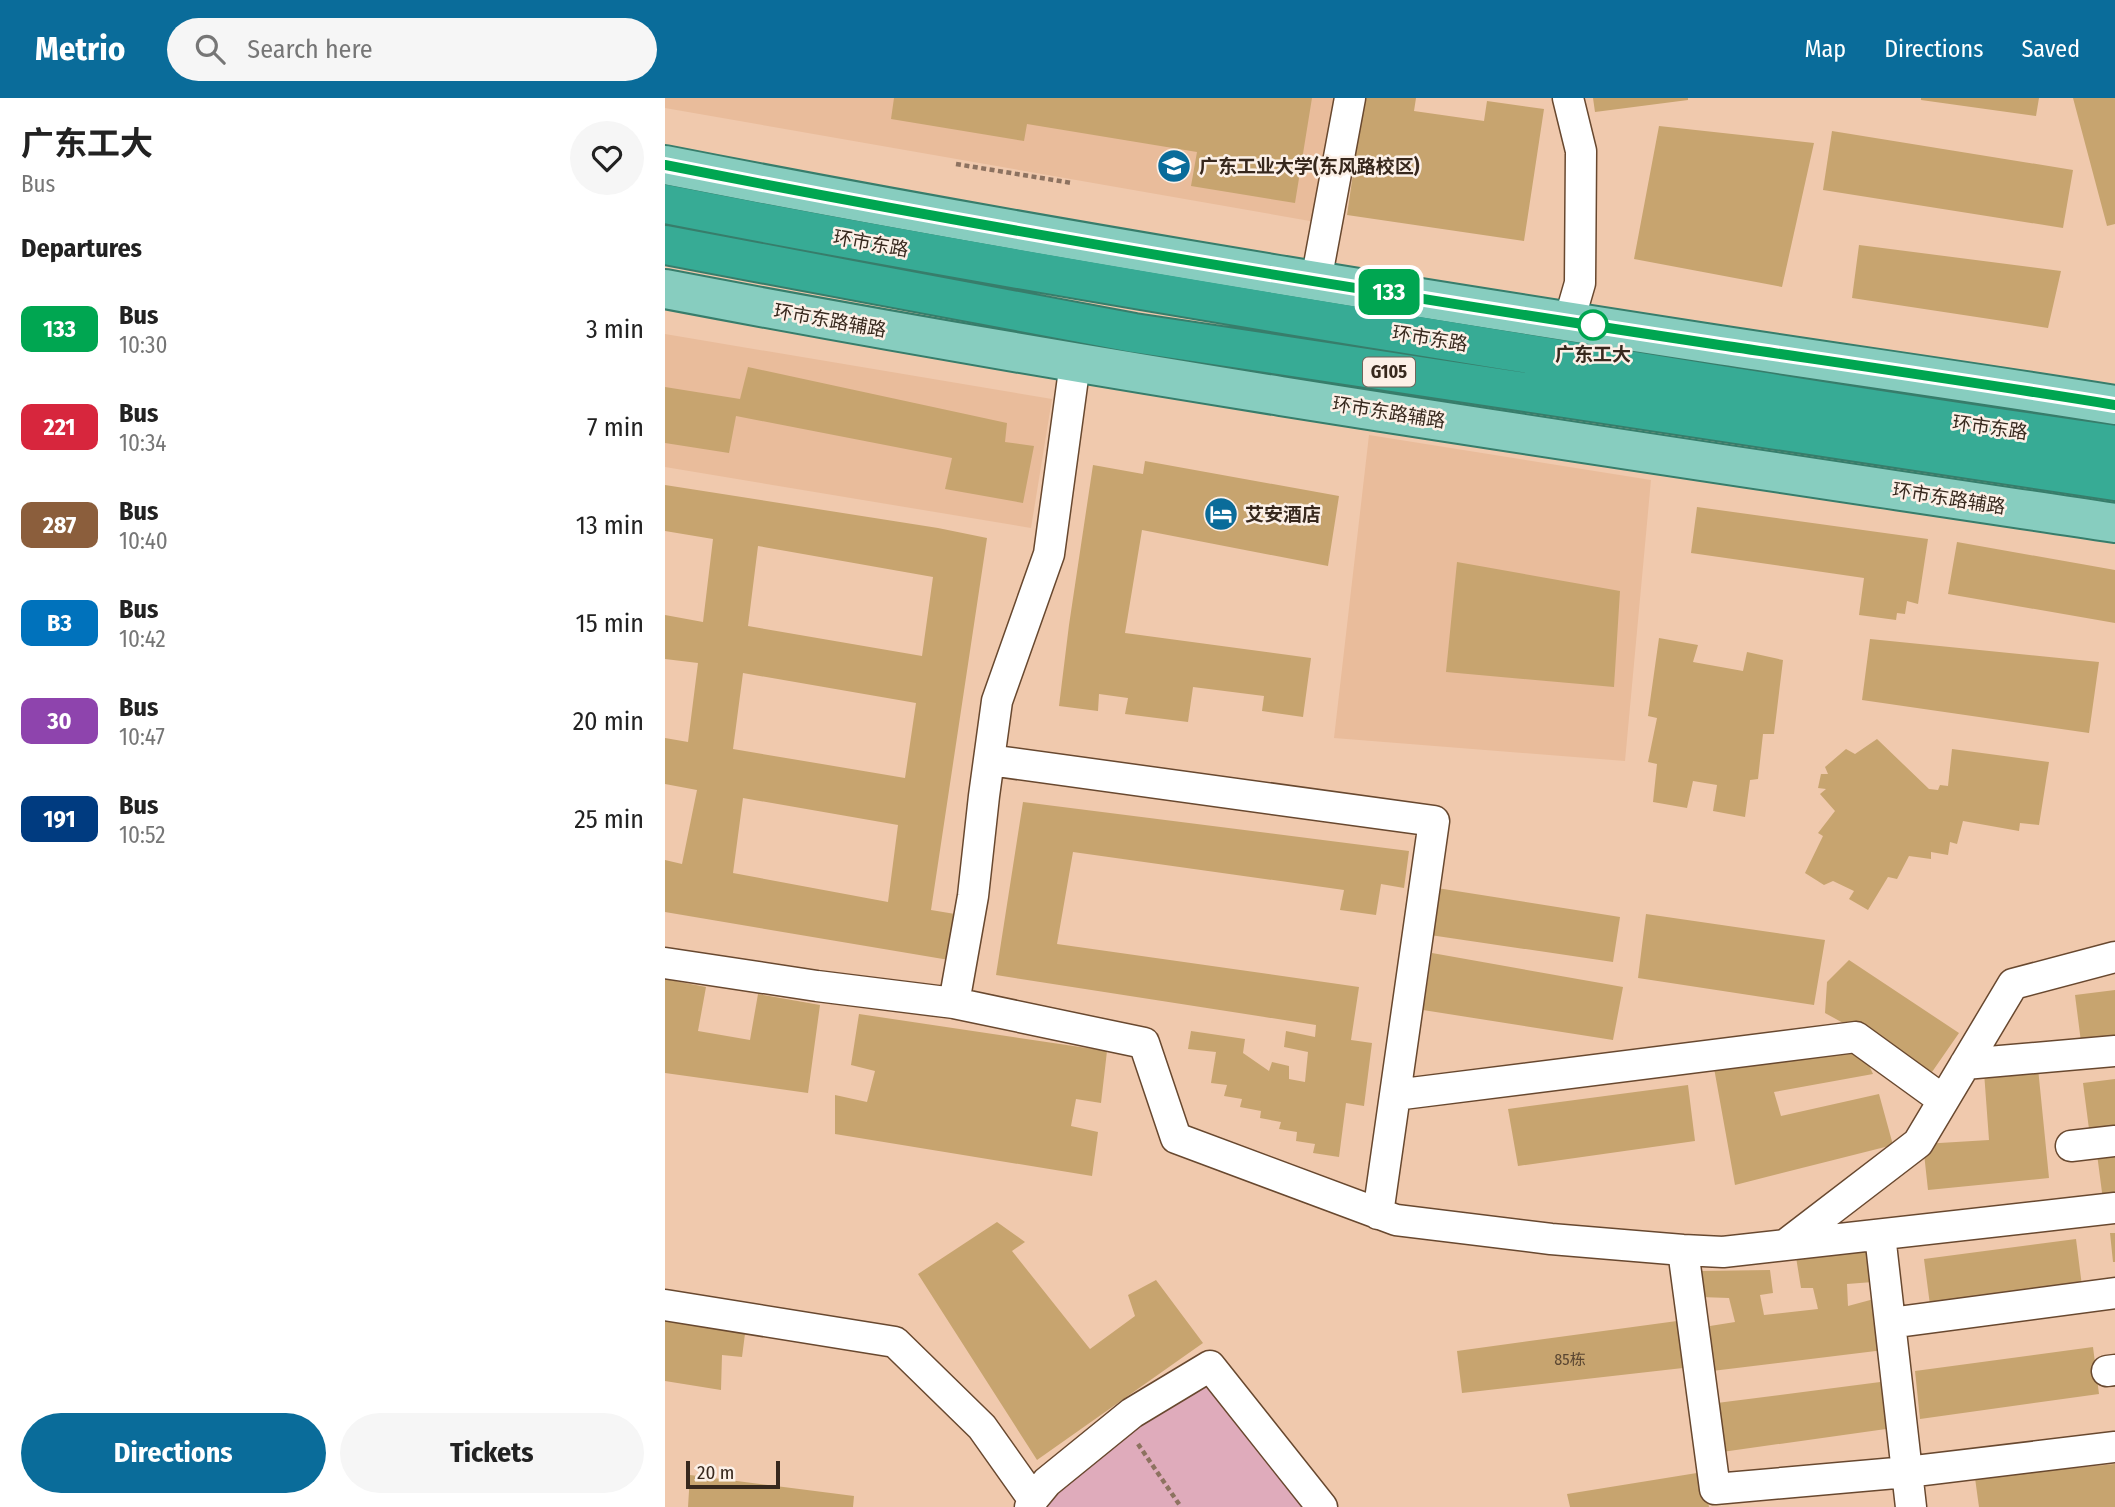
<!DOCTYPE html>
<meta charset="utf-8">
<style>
body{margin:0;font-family:"Fira Sans Condensed","Noto Sans SC",sans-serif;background:#f6f6f6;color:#222;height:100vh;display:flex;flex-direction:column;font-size:26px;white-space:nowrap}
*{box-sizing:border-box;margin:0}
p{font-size:23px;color:#767676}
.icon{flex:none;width:38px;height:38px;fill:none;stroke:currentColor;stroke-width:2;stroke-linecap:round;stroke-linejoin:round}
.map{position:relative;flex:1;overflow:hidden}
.sheet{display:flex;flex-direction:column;background:#fff;width:665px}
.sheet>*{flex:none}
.badge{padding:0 14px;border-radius:10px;font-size:24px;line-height:46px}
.scale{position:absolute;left:21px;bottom:18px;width:94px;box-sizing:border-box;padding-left:7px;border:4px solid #37281d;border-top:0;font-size:19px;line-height:24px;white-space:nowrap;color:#37281d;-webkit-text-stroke:5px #fcf0e7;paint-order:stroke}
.map>.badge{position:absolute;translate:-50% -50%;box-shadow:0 0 0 4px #fff}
h2{padding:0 21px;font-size:26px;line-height:63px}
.round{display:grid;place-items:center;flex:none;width:74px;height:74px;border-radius:37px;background:#f6f6f6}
.overview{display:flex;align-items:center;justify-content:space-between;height:119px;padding:0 21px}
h1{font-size:33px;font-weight:700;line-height:52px}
.primary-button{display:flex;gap:14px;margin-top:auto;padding:14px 21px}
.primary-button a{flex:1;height:80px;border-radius:42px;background:#0a6c9a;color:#fff;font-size:28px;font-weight:700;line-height:80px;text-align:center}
.primary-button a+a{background:#f6f6f6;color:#222}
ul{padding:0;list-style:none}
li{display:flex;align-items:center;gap:21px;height:98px;padding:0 21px}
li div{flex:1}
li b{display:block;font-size:26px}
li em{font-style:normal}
li .badge{min-width:77px;font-weight:700;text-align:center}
header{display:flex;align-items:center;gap:42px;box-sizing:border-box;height:98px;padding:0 35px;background:#0a6c9a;color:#fff}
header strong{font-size:33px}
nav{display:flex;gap:38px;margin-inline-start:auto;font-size:24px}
.search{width:490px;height:63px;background:#f6f6f6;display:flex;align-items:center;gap:18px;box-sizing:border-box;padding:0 24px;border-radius:38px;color:#767676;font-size:26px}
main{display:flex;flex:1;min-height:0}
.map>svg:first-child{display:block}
.built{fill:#e9bc9b}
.green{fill:#dfabbb}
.building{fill:#c7a46f;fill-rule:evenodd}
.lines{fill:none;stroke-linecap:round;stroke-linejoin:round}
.minor-casing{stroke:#68482f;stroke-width:33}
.major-casing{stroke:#377d6b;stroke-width:42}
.highway-casing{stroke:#377d6b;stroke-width:42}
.path{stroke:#8d7260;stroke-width:4.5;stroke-dasharray:5 3.5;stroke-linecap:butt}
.minor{stroke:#fff;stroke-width:30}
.major{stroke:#87cdbf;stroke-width:38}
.highway{stroke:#37ab95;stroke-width:38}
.line-casing{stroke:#fff;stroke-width:16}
.line{stroke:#00a651;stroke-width:10}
.stop-dot{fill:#fff;stroke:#00a651;stroke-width:3.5}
.labels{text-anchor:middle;stroke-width:5;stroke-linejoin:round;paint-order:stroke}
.number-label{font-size:16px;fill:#5b4732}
.shield{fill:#fcf0e7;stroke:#72645a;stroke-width:2}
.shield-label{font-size:18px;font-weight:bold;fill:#37281d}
.poi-label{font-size:19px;font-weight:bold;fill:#37281d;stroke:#fcf0e7;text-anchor:start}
.street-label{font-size:19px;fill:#37281d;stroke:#fcf0e7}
.stop-label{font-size:19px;font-weight:bold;fill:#37281d;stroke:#fcf0e7}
</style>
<header>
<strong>Metrio</strong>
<div class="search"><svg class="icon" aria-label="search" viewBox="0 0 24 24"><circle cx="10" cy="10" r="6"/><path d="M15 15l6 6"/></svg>Search here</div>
<nav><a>Map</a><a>Directions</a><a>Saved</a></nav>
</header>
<main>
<section class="sheet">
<div class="overview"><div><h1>广东工大</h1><p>Bus</p></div><a class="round"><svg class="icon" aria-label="heart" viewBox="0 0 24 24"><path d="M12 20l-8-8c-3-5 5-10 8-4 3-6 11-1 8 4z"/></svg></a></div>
<h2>Departures</h2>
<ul>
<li><span class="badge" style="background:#00a651;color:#fff">133</span><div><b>Bus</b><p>10:30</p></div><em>3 min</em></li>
<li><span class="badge" style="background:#d7263d;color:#fff">221</span><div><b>Bus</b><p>10:34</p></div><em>7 min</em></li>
<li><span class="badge" style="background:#8b5e3c;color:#fff">287</span><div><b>Bus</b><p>10:40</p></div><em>13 min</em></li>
<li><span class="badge" style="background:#0072bc;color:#fff">B3</span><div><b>Bus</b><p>10:42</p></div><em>15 min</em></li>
<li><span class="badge" style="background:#8e44ad;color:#fff">30</span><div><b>Bus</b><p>10:47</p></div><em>20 min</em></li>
<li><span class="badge" style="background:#003b80;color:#fff">191</span><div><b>Bus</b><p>10:52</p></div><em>25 min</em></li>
</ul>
<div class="primary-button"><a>Directions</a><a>Tickets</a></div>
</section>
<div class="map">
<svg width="1450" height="1409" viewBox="0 0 1450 1409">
<rect width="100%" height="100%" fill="#f0c9ad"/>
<!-- built -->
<path class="built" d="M0,0h698l-20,126h-16l-662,-116z
M0,236l387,65 -21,129 -366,-61z
M704,337l282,45 -26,281 -291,-23z"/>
<!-- green -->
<path class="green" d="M545,1268l112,141h-292z"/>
<!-- building -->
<path class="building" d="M229,0h418l-17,105 -104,-17 6,-34 -170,-28 -3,17 -133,-22z
M699,0h52l-2,13 70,10 3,-20 57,8 -20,132 -177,-26z
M928,0h95v2l-93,12z
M1256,0h118l-3,18 -115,-16z
M1408,0h42v126l-8,2z
M994,28l155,17 -32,144 -148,-28z
M1167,33l241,39 -10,58 -240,-38z
M1194,147l202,26 -13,57 -196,-30z
M83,269l259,56 -2,19 29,4 -11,57 -78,-14 7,-31 -216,-42 -7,37 -64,-10v-56l75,12z
M480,363l194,35 -11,70 -186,-36 -17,103 186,25 -8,59 -41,-6 2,-15 -71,-9 -5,35 -63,-8 3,-16 -29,-4 -1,17 -39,-5 10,-81 24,-160 50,9z
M0,387l273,43 49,10 -56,372 24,4 -6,46 -284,-48v-52l17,4 15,-74 -32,-6v-46l23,4 10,-79 -33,-4v-44l38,7 10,-83 -48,-8zM93,448l175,31 -11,79 -174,-30zM78,575l173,30 -11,75 -172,-29zM78,700l155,27 -10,77 -155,-29z
M1032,409l231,32 -10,65 -11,-3 -2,13 -8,-1 -1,7 -37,-5 5,-37 -173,-25z
M1292,444l158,28v53l-167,-29z
M792,464l163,29 -6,96 -168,-15z
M994,540l39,7 -5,17 50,9 4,-19 36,8 -9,74h-11l-5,45 -8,1 -5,37 -32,-6 4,-26 -24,-4 -6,27 -34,-6 4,-38 -9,-2 9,-44 -9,-2z
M1205,541l229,23 -10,71 -227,-33z
M1212,641l52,50 9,1 2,-5 8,1 4,-37 97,13 -10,63 -19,-2 -1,8 -56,-10 -6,23 -7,-2 -2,13 -17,-3v7l-22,-3 -12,23 -9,-2 -20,33 -19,-11 5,-8 -21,-10 -9,4 -19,-12 18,-37 -5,-3 17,-22 -15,-17 6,-5 -8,-1 3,-14h7l-3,-7 21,-18 9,5z
M358,704l386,49 -5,37 -23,-4 -5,31 -36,-5 4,-20 -271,-38 -16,92 302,43 -8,53 21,3 -8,63 -18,-3 -7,54 -26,-4 2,-9 -19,-3 1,-9 -18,-3 2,-7 -21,-4 1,-7 -21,-4 2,-8 -18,-3 3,-11 -16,-2 5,-31 -28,-3 3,-18 54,8 -2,14 26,18 3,-9 17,4v13l16,3 3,-30 -24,-5 2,-16 29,6 1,-12 -320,-50z
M772,790l183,29 -7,45 -183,-27z
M981,816l179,26 -11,65 -176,-27z
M767,855l191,34 -10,53 -190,-30z
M1184,862l110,73 -27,39 -107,-59 2,-31z
M0,881l41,8 -8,44 52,9 8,-46 62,11 -12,88 -143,-20z
M1450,892v47l-34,5 -6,-47z
M194,916l248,37 -6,52 -25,-4 -5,27 27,6 -6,44 -257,-42v-39l32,7 8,-31 -24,-6z
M1195,948l13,28 -99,18 7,24 98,-22 14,51 -158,40 -21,-117z
M1373,970l11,110 -121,12 -5,-46 66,-4 -5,-68z
M1450,981v47l-26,3 -6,-46z
M1023,987l7,56 -177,25 -10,-57z
M1450,1053v48l-12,1 -6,-46z
M332,1124l28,20 -13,9 78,98 45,-33 -7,-21 28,-15 47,63 -166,117 -119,-186z
M1445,1135h5v29h-2z
M1411,1141l6,47 -152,19 -6,-46z
M1203,1152l5,32 -26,2 1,22 26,-7 10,51 -172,21 -2,-45 25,-4 -6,-24 -29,-1v-26l70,-1 3,23 -13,2 4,20 54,-6 -5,-21h-12l-5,-31z
M0,1217l81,11 -4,31 -20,-2 -1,35 -56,-9z
M1012,1223l6,47 -221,25 -5,-42z
M1428,1249l6,47 -179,25 -5,-48z
M1223,1283l5,47 -178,25 -6,-49z
M1450,1366v43h-136l-4,-29z
M1038,1374l6,35h-139l-3,-13z
M25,1377l164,21 -1,11h-165z"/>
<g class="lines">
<!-- minor casing -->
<g class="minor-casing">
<path id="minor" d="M903,0l13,53 -1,132 -11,38
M651,183l34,-183
M324,662l445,61 -56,393
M0,865l152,23 137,17 190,40 32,95 220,82 155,19 132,11 40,2 392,-44
M289,905l19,-107 11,-100 13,-95 52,-147 26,-191
M1300,966l150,-13
M730,997l461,-58 87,63
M1406,1048l44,-5
M1215,1137l31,272
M1120,1147l133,-102 95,-159 102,-27
M1018,1152l32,239 192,-17 208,-25
M0,1207l230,37 87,85 51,72
M1225,1225l225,-30
M1442,1273l8,-1
M365,1409l3,-8 14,-17 85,-69 78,-47 112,141"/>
</g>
<!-- major casing -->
<g class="major-casing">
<path id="major" d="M0,67c346,68 693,124 1041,178 136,21 273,40 409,62
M0,191c481,92 966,161 1450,234"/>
</g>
<!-- highway casing -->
<g class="highway-casing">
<path id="highway" d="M0,106c244,48 489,89 735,129 238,39 476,78 715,112
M0,147l469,88 981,148"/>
</g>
<!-- path -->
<path class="path" d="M291,66l116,19
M473,1346l43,63"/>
<!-- minor -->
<use href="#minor" class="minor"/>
<!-- major -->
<use href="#major" class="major"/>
<!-- highway -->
<use href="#highway" class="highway"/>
</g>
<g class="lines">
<!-- line casing -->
<g class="line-casing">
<path id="line" d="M0,67c348,69 698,126 1048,179 134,20 268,39 402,61"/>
</g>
<!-- line -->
<use href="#line" class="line"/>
</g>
<!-- icons -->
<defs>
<g id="university-disc" transform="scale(1.75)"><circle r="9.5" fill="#0a6c9a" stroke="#fcf0e7"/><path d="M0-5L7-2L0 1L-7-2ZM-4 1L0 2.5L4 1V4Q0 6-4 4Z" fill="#fff"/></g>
<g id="hotel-disc" transform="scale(1.75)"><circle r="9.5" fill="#0a6c9a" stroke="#fcf0e7"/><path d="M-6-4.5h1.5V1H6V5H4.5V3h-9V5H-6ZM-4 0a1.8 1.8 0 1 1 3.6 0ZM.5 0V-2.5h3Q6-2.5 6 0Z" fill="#fff"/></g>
</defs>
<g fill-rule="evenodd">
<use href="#university-disc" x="509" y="68"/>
<use href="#hotel-disc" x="556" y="416"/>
</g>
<!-- markers -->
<circle class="stop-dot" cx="928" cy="227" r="14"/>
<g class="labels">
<!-- number labels -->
<g class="number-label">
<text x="905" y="1267">85栋</text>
</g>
<!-- shield labels -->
<rect class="shield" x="698" y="259.5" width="52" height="29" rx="5"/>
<g class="shield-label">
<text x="724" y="280">G105</text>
</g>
<!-- poi labels -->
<g class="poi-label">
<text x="534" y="75">广东工业大学(东风路校区)</text>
<text x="580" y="423">艾安酒店</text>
</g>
<!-- street labels -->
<g class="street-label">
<text transform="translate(206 145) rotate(10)" y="7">环市东路</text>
<text transform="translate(165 222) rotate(10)" y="7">环市东路辅路</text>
<text transform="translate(765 240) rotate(9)" y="7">环市东路</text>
<text transform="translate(724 314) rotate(9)" y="7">环市东路辅路</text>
<text transform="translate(1325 329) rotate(8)" y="7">环市东路</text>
<text transform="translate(1284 400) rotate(9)" y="7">环市东路辅路</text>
</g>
<!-- stop labels -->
<g class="stop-label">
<text x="928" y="263">广东工大</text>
</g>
</g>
</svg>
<div class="scale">20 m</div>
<b class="badge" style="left:724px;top:194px;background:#00a651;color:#fff">133</b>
</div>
</main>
